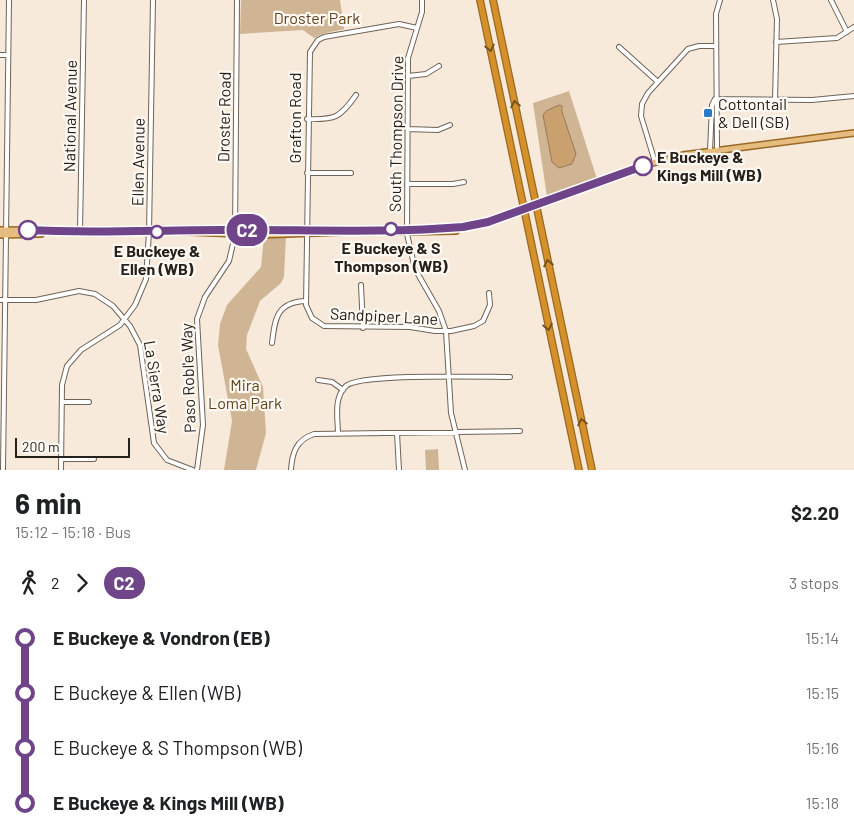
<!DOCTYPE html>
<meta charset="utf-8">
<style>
body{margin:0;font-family:Barlow,sans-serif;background:#f6f6f6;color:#202124;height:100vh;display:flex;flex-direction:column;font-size:19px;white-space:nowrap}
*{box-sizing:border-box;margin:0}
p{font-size:16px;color:#757577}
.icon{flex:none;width:28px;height:28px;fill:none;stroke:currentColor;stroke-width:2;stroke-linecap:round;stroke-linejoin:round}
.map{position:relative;height:470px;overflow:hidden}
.side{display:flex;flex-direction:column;background:#fff;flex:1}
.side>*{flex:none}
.badge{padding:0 10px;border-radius:16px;font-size:18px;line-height:32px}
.scale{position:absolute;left:15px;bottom:12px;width:115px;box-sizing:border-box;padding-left:5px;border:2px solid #26211b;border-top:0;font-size:14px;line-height:18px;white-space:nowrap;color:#26211b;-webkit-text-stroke:4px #fef9f2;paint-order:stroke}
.map>.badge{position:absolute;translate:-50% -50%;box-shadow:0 0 0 2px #fff}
.legs{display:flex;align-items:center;gap:8px;height:55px;padding:0 15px;font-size:16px}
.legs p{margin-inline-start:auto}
.summary{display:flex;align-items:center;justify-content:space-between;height:85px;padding:0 15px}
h1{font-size:28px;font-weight:700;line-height:38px}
ul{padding:0 15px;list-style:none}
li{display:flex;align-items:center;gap:18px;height:55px;font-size:19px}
li i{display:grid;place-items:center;width:8px;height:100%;margin:0 6px;background:currentColor}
li i::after{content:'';width:12px;height:12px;margin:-6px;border:4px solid;border-radius:50%;background:#fff}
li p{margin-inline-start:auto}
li:first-child i{background:linear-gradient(#0000 50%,currentColor 0)}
li:last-child i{background:linear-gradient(currentColor 50%,#0000 0)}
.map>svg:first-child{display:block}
.green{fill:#d0b595}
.water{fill:#c9a06e;stroke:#987a55}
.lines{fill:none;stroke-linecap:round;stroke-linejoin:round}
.minor-casing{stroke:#6f6457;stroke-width:6}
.major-casing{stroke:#986924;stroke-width:8}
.highway-casing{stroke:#986924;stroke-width:8}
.minor{stroke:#fff;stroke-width:4}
.major{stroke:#e6bc7f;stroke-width:5}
.highway{stroke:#d69029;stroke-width:5.5}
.major-bridge-casing{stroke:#986924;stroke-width:8;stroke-linecap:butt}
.major-bridge{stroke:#e6bc7f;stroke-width:5}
.oneway{stroke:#755321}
.line-1-casing{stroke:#fff;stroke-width:11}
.line-1{stroke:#704489;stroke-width:8}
.poi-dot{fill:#297ac9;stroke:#fef9f2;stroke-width:2}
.stop-1-dot{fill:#fff;stroke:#704489;stroke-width:2.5}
.labels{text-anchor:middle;stroke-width:4.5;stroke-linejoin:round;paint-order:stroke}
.park-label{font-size:16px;fill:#61441d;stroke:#fef9f2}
.poi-label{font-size:16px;fill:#26211b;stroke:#fef9f2;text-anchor:start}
.street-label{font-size:16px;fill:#26211b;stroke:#fef9f2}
.stop-label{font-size:16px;font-weight:bold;fill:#26211b;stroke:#fef9f2}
</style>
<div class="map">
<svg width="854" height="470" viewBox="0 0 854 470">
<rect width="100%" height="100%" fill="#f7eadb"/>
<!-- green -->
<path class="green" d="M241,0h99l4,29 -22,5 -8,4 -11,-8 -63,4z
M569,91l28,88 -50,18 -14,-94z
M286,236l-2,41 -3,6 -21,18 -13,34 -1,14 17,38 3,46 -10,37h-32l8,-49 -14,-76 2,-21 7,-19 34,-38 3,-30z
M438,449l1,21h-13l-1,-20z"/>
<!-- water -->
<path class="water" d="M559,105l3,1v6l14,42 -4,10 -13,4 -7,-6 -9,-47 3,-4z"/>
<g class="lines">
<!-- minor casing -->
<g class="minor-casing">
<path id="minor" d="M422,0v12l-14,46 -1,176 8,35 24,42 7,20 5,82 14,57
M773,0l4,19 -2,81
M831,0l16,32
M417,28l-18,-4 -75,13 -6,3 -8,12 -4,253 6,13 12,8 86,1 25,4h16l23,-5 9,-5 7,-16 -1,-12
M776,42l61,-4 17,-11
M619,47l39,35
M0,55h8
M408,76l18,-2 13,-8
M715,99l97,1 42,-4
M307,119c28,1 33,-1 49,-24
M407,129l31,1 12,-5
M717,149l-1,-135 4,-14
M710,151l2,-46 3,-6
M655,162l-14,-46 1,-12 6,-11 40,-44 11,-3h17
M307,173h44
M407,184h46l11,-2
M80,232l4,-232
M361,285l2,43
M0,300h36l43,-9 16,3 18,12 17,20 10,19 14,98 13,17 26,10
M272,343c3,-25 5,-41 34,-42
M318,380l14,2 11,8
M62,402h27
M397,433l2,37
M338,434c0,-15 -5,-36 8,-48 14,-13 137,-9 164,-9
M61,459h33
M3,470l6,-470
M61,470l1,-85 5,-19 14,-16 39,-25 15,-20 11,-26 3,-47 4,-232
M197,470l6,-45 -6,-106 8,-22 24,-36 6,-26 2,-235
M291,470c1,-17 5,-30 23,-36l206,-3"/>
</g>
<!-- major casing -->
<g class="major-casing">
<path id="major" d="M553,198l92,-33 38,-10 171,-22
M0,230l193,2
M204,231h77
M190,232l70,3 192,-7 32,-5 22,-8
M400,232l56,-1
M0,235l41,-1"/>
</g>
<!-- highway casing -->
<g class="highway-casing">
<path id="highway" d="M480,0l99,470
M493,0l99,470"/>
</g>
<!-- minor -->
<use href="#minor" class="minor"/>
<!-- major -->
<use href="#major" class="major"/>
<!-- highway -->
<use href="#highway" class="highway"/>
<!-- major-bridge casing -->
<g class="major-bridge-casing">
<path id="major-bridge" d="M506,215l47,-17"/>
</g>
<!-- major-bridge -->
<use href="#major-bridge" class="major-bridge"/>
</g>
<!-- one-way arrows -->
<defs><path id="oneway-chevron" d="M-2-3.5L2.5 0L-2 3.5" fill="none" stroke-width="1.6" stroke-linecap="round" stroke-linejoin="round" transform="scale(1.25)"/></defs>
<g class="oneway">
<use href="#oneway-chevron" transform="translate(490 48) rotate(78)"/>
<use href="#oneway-chevron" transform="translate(515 104) rotate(-102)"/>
<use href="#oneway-chevron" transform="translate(548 263) rotate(-102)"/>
<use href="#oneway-chevron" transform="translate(548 327) rotate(78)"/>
<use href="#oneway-chevron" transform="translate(582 422) rotate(-102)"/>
</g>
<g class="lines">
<!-- line-1 casing -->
<g class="line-1-casing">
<path id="line-1" d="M28,230c71,4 142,-1 212,0 74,0 149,3 223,-3l25,-5 155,-56"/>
</g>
<!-- line-1 -->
<use href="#line-1" class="line-1"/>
</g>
<!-- markers -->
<rect class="poi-dot" x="703" y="108" width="10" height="10" rx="2.5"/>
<g class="stop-1-dot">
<circle cx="643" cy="166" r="9"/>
<circle cx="391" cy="229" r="6"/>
<circle cx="28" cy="230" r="9"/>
<circle cx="157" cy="232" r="6"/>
</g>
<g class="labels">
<!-- park labels -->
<g class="park-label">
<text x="317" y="24">Droster Park</text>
<text x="245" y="391">Mira<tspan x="245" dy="18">Loma Park</tspan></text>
</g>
<!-- poi labels -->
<g class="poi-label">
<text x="718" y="110">Cottontail<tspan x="718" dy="18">&amp; Dell (SB)</tspan></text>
</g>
<!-- street labels -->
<g class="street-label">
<text transform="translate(70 116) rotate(-89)" y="6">National Avenue</text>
<text transform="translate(224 117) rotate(-89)" y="6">Droster Road</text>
<text transform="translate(295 118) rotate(-90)" y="6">Grafton Road</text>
<text transform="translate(396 134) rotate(-89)" y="6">South Thompson Drive</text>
<text transform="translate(138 162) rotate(-89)" y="6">Ellen Avenue</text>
<text transform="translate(384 316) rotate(3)" y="6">Sandpiper Lane</text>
<text transform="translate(188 378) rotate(-92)" y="6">Paso Robl'e Way</text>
<text transform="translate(157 387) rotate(81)" y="6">La Sierra Way</text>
</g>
<!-- stop labels -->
<g class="stop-label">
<text x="657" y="163" text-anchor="start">E Buckeye &amp;<tspan x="657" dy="18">Kings Mill (WB)</tspan></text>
<text x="391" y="254">E Buckeye &amp; S<tspan x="391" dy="18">Thompson (WB)</tspan></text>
<text x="157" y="257">E Buckeye &amp;<tspan x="157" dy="18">Ellen (WB)</tspan></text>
</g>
</g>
</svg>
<div class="scale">200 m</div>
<b class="badge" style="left:247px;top:230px;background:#704489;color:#fff">C2</b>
</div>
<section class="side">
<div class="summary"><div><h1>6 min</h1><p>15:12 – 15:18 · Bus</p></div><b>$2.20</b></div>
<div class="legs"><svg class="icon" aria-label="walk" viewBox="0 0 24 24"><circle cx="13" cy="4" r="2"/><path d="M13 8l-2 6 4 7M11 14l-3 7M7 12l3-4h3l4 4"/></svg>2<svg class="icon" aria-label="forward" viewBox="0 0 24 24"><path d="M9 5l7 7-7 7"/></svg><b class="badge" style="background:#704489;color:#fff">C2</b><p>3 stops</p></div>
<ul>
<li><i style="color:#704489"></i><b>E Buckeye &amp; Vondron (EB)</b><p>15:14</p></li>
<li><i style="color:#704489"></i><span>E Buckeye &amp; Ellen (WB)</span><p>15:15</p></li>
<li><i style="color:#704489"></i><span>E Buckeye &amp; S Thompson (WB)</span><p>15:16</p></li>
<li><i style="color:#704489"></i><b>E Buckeye &amp; Kings Mill (WB)</b><p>15:18</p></li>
</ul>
</section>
